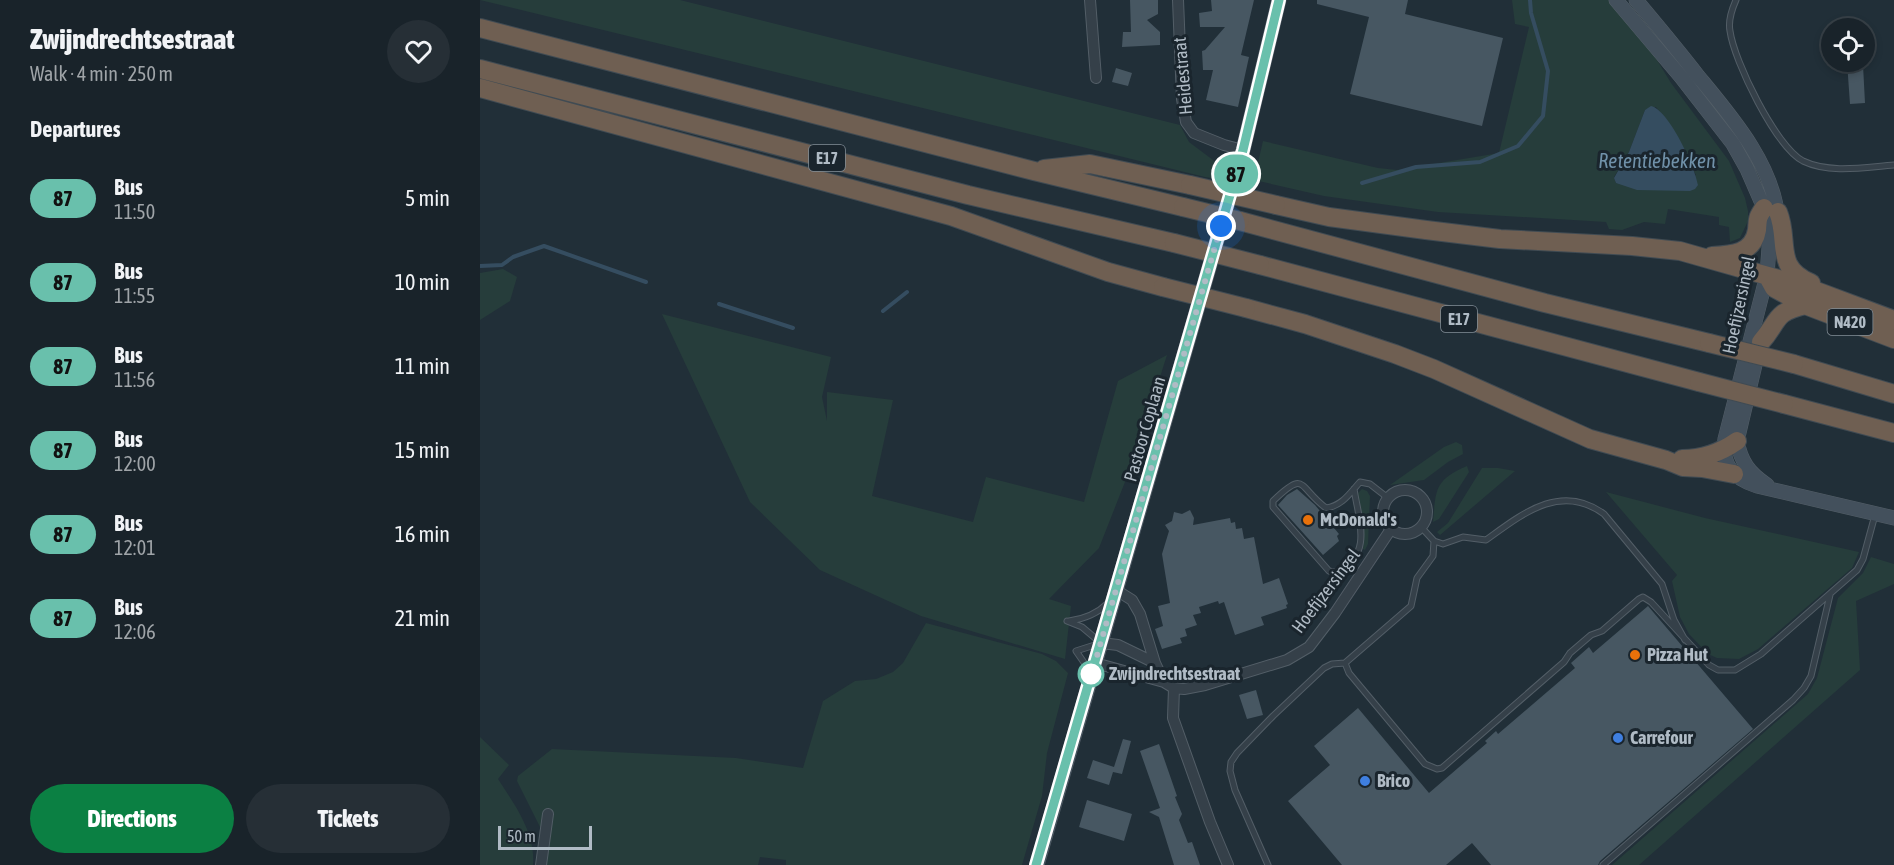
<!DOCTYPE html>
<meta charset="utf-8">
<style>
body{margin:0;font-family:"Asap Condensed",sans-serif;background:#262f36;color:#f1f3f6;height:100vh;display:flex;flex-direction:column;font-size:22px;white-space:nowrap}
*{box-sizing:border-box;margin:0}
p{font-size:20px;color:#9fa4a8}
.icon{flex:none;width:33px;height:33px;fill:none;stroke:currentColor;stroke-width:2;stroke-linecap:round;stroke-linejoin:round}
.map{position:relative;flex:1;overflow:hidden}
.panel{display:flex;flex-direction:column;background:#19232a;width:480px}
.panel>*{flex:none}
.badge{padding:0 12px;border-radius:20px;font-size:21px;line-height:39px}
.controls{position:absolute;left:1341px;top:18px;display:grid;gap:12px}
.controls a{display:grid;place-items:center;width:54px;height:54px;border-radius:50%;background:#19232a;box-shadow:0 3px 9px #0003,0 0 0 2px #374047;font-size:30px}
.scale{position:absolute;left:18px;bottom:15px;width:94px;box-sizing:border-box;padding-left:6px;border:3px solid #b0bbc5;border-top:0;font-size:16px;line-height:21px;white-space:nowrap;color:#b0bbc5;-webkit-text-stroke:4px #1a252d;paint-order:stroke}
.you{position:absolute;width:30px;height:30px;margin:-15px;border:4px solid #fff;border-radius:50%;background:#1a73e8;box-shadow:0 0 0 9px #1a73e833}
.map>.badge{position:absolute;translate:-50% -50%;box-shadow:0 0 0 3px #fff}
h2{padding:0 30px;font-size:22px;line-height:54px}
.round{display:grid;place-items:center;flex:none;width:63px;height:63px;border-radius:32px;background:#262f36}
.summary{display:flex;align-items:center;justify-content:space-between;height:102px;padding:0 30px}
h1{font-size:28px;font-weight:800;line-height:45px}
.action{display:flex;gap:12px;margin-top:auto;padding:12px 30px}
.action a{flex:1;height:69px;border-radius:36px;background:#0b8043;color:#fff;font-size:24px;font-weight:800;line-height:69px;text-align:center}
.action a+a{background:#262f36;color:#f1f3f6}
ul{padding:0;list-style:none}
li{display:flex;align-items:center;gap:18px;height:84px;padding:0 30px}
li div{flex:1}
li b{display:block;font-size:22px}
li em{font-style:normal}
li .badge{min-width:66px;font-weight:700;text-align:center}
main{display:flex;flex:1;min-height:0}
.map>svg:first-child{display:block}
.green{fill:#263d3b;fill-rule:evenodd}
.water{fill:#354d60}
.lines{fill:none;stroke-linecap:round;stroke-linejoin:round}
.stream{stroke:#354d60;stroke-width:4}
.building{fill:#475762}
.lane-casing{stroke:#535e67;stroke-width:7}
.street-casing{stroke:#535e67;stroke-width:12}
.secondary-casing{stroke:#535e67;stroke-width:15}
.highway-casing{stroke:#404b53;stroke-width:20}
.lane{stroke:#354049;stroke-width:5}
.street{stroke:#354049;stroke-width:10}
.secondary{stroke:#43505c;stroke-width:14}
.highway{stroke:#6f5f52;stroke-width:18}
.highway-bridge-casing{stroke:#404b53;stroke-width:20;stroke-linecap:butt}
.highway-bridge{stroke:#6f5f52;stroke-width:18}
.line-casing{stroke:#fff;stroke-width:14}
.line{stroke:#69c0ac;stroke-width:9}
.walk{stroke:#b0bbc5;stroke-width:6;stroke-dasharray:0 10.8}
.food-dot{fill:#e8710a;stroke:#1a252d;stroke-width:2}
.stop-dot{fill:#fff;stroke:#69c0ac;stroke-width:3}
.shop-dot{fill:#3f7fe0;stroke:#1a252d;stroke-width:2}
.labels{text-anchor:middle;stroke-width:6;stroke-linejoin:round;paint-order:stroke}
.shield{fill:#1a252d;stroke:#838e97;stroke-width:1.5}
.shield-label{font-size:16px;font-weight:bold;fill:#b0bbc5}
.street-label{font-size:18px;fill:#b0bbc5;stroke:#1a252d}
.poi-label{font-size:18px;font-weight:bold;fill:#b0bbc5;stroke:#1a252d;text-anchor:start}
.stop-label{font-size:18px;font-weight:bold;fill:#b0bbc5;stroke:#1a252d;text-anchor:start}
.water-label{font-size:20px;font-style:italic;fill:#7091a9;stroke:#1a252d}
</style>
<main>
<section class="panel">
<div class="summary"><div><h1>Zwijndrechtsestraat</h1><p>Walk · 4 min · 250 m</p></div><a class="round"><svg class="icon" aria-label="heart" viewBox="0 0 24 24"><path d="M12 20l-8-8c-3-5 5-10 8-4 3-6 11-1 8 4z"/></svg></a></div>
<h2>Departures</h2>
<ul>
<li><span class="badge" style="background:#69c0ac;color:#111">87</span><div><b>Bus</b><p>11:50</p></div><em>5 min</em></li>
<li><span class="badge" style="background:#69c0ac;color:#111">87</span><div><b>Bus</b><p>11:55</p></div><em>10 min</em></li>
<li><span class="badge" style="background:#69c0ac;color:#111">87</span><div><b>Bus</b><p>11:56</p></div><em>11 min</em></li>
<li><span class="badge" style="background:#69c0ac;color:#111">87</span><div><b>Bus</b><p>12:00</p></div><em>15 min</em></li>
<li><span class="badge" style="background:#69c0ac;color:#111">87</span><div><b>Bus</b><p>12:01</p></div><em>16 min</em></li>
<li><span class="badge" style="background:#69c0ac;color:#111">87</span><div><b>Bus</b><p>12:06</p></div><em>21 min</em></li>
</ul>
<div class="action"><a>Directions</a><a>Tickets</a></div>
</section>
<div class="map">
<svg width="1414" height="865" viewBox="0 0 1414 865">
<rect width="100%" height="100%" fill="#212f38"/>
<!-- green -->
<path class="green" d="M0,0h200l500,125 9,17 28,21 3,7 -2,9 -13,-2z
M1032,0h98l36,42 25,41 58,78 16,37 3,13v10l-8,17 -10,4 -1,-15 -10,-2v-8l-51,-8 -3,15 -21,-2 -22,8 -13,-1 -3,-7 -168,-10 -114,-16 -70,-16 9,-39 115,27 19,2 102,-17 30,-126 -14,-3zM1176,107l13,16 27,52 -20,15 -60,-7 -2,-6 15,-25 16,-42z
M23,269l14,8 -7,24 -30,19v-47z
M182,314l169,43 -9,40 5,24v-29l66,8 -21,96 101,26 13,-45 98,25 34,-121 49,-26 -33,104 -35,89 -50,51 22,7 -6,53 -144,-43 -101,-46 -70,-68z
M976,442l6,3 1,9 -15,8 -24,18 -34,5 54,-38z
M987,466l2,6 -30,47 -6,3c3,-30 0,-42 34,-56z
M1002,468h16l17,3 -75,64 -3,-3 11,-9z
M882,489l5,2 3,5 -2,48 -3,6 -2,-1 1,-13 -6,-43z
M1126,492l99,26 154,34 -7,16 -94,81 -19,10 -22,-1 -9,-4 -19,-20 -9,-17 -8,-36 5,-6z
M1391,557l23,7v20l-38,17 4,69 -221,195h-27l196,-171 9,-16 21,-80 25,-25z
M446,623l116,31 14,7 12,12 -21,80 -5,43 -20,69h-236v-5l-26,-3 -2,8h-215l2,-28 -28,-56 1,-5 34,-27 184,9 67,10 20,-67 32,-20 21,-2 17,-7 10,-9z
M0,737l29,28 -11,14c16,25 38,54 35,86h-53z"/>
<!-- water -->
<path class="water" d="M1171,106c18,4 44,61 47,79l-3,4 -5,2 -53,-1 -21,-7 -2,-5 15,-26 16,-42z"/>
<g class="lines">
<!-- stream -->
<path class="stream" d="M882,183l54,-16 64,-5 38,-16 25,-30 5,-45 -17,-58 -1,-13
M0,266l22,-1 11,-8 31,-11 102,36
M239,304l74,24
M403,311l24,-19"/>
</g>
<!-- building -->
<path class="building" d="M650,0h28v14l-11,6 13,12v13l-38,2 1,-15h8z
M731,0h43l-13,55 8,2 -11,50 -32,-7 7,-30h-10l-1,-19 3,-1 20,-23h-25l-1,-14 13,-2z
M837,0h91l-3,14 98,24 -21,88 -132,-32 19,-77 -52,-13z
M1367,62h14l2,3 2,38 -15,1z
M636,68l16,5 -4,13 -16,-4z
M817,489l18,16 24,29 -2,2 2,5 -16,14 -45,-50 9,-10z
M710,510l4,8 -1,7 37,-7 1,5 4,-1 1,7 6,-1 2,11 10,-2 9,47 16,-6 9,26 -2,1 1,3 -26,9 3,8 -29,10 -11,-33 -5,2 -1,-3 -19,6 2,6 -8,2 4,10 -12,4 2,7 -7,2 2,5 -20,6 -7,-20 8,-3 -5,-20 12,-3 -8,-49 7,-23 -4,-6 7,-4 2,-9 8,2z
M1168,606l105,123 -153,132 -2,4h-107l-19,-22 -26,22h-104l-54,-64 42,-36 -16,-19 44,-38 71,85 58,-50 -2,-2 11,-10 2,3 77,-66 -4,-5 18,-16 4,6z
M776,690l7,25 -16,4 -8,-24z
M643,739l8,2 -9,33 -9,-2 -4,13 -22,-7 6,-18 21,7z
M679,744l18,52 -2,1 7,17 -3,6 9,23 4,-1 8,23h-26l-15,-48 -10,-5 11,-4 -20,-57z
M607,800l45,14 -8,27 -45,-14z"/>
<g class="lines">
<!-- lane casing -->
<g class="lane-casing">
<path id="lane" d="M1256,0c-4,9 -8,21 -6,31 4,30 46,116 73,130 27,13 63,6 91,4
M874,489c5,32 19,64 -16,84l-9,-2 -56,-64v-6c33,-32 25,-14 53,7 16,-2 24,-15 34,-26l10,2 18,14
M941,527l13,14
M587,621l15,6 19,16 -25,8 9,13 3,11
M589,621c15,-2 28,-7 39,-18
M1205,640l-11,-20 -12,-36 -58,-70c-43,-32 -82,0 -118,26l-23,-3 -20,7 -9,-3 -1,15 -16,22 -6,28 -66,57 4,10 76,91 12,5 5,-1 122,-106 6,-9 21,-18 11,-4 37,-32 4,-2 8,5 58,63 9,5h17l26,-16 96,-84 6,-11 12,-44
M788,865l-33,-75 -5,-19 1,-9 6,-9 36,-37 51,-48 8,-4 13,-1
M1123,865l190,-165 11,-12 7,-12 19,-81"/>
</g>
<!-- street casing -->
<g class="street-casing">
<path id="street" d="M610,0l6,78
M698,0l4,99 4,23 8,11 30,12 19,5
M903 512a22 22 0 1 1 44 0a22 22 0 1 1-44 0Z
M636,590l16,10 8,14 15,49 9,19
M621,643l17,2 37,18
M615,663l69,19 10,6 10,1 21,-4 82,-25 22,-13 26,-34 56,-84
M694,688l-1,30 37,104 18,43
M61,865l7,-51"/>
</g>
<!-- secondary casing -->
<g class="secondary-casing">
<path id="secondary" d="M1136,0l65,77 52,67 14,25 17,39 6,26 -3,41 -42,164c-4,26 8,39 32,47l137,32
M1156,0c21,25 42,50 62,76 33,40 76,89 80,144
M1279,348l-22,93c4,21 12,32 30,44
M557,865l206,-715 36,-150"/>
</g>
<!-- highway casing -->
<g class="highway-casing">
<path id="highway" d="M0,28l554,143 149,36
M0,69l488,126 206,48
M0,88l471,128 157,56 55,15
M564,169l46,-5 100,21
M796,205l53,12 97,13 74,9 132,7 48,5 123,35 91,34
M1298,212c12,29 -5,55 33,71
M760,221l305,82 164,40
M1232,256c20,-1 41,-2 45,-26 1,-12 0,-12 7,-22
M780,265l439,117
M1288,277l6,11 31,17 89,34
M766,308l59,16 90,30 39,15 156,70 76,21 17,7 19,1 32,6
M1281,342c19,-21 11,-29 44,-37
M1314,364l100,30
M1304,404l110,29
M1202,459c21,0 38,-6 55,-18"/>
</g>
<!-- lane -->
<use href="#lane" class="lane"/>
<!-- street -->
<use href="#street" class="street"/>
<!-- secondary -->
<use href="#secondary" class="secondary"/>
<!-- highway -->
<use href="#highway" class="highway"/>
<!-- highway-bridge casing -->
<g class="highway-bridge-casing">
<path id="highway-bridge" d="M710,185l86,20
M703,207l57,14
M694,243l86,22
M683,287l83,21
M1229,343l85,21
M1219,382l85,22"/>
</g>
<!-- highway-bridge -->
<use href="#highway-bridge" class="highway-bridge"/>
</g>
<g class="lines">
<!-- line casing -->
<g class="line-casing">
<path id="line" d="M556,865l207,-715 36,-150"/>
</g>
<!-- line -->
<use href="#line" class="line"/>
<!-- walk -->
<path class="walk" d="M611,674l-1,6 131,-454"/>
</g>
<!-- markers -->
<g class="food-dot">
<circle cx="828" cy="520" r="6"/>
<circle cx="1155" cy="655" r="6"/>
</g>
<circle class="stop-dot" cx="611" cy="674" r="12"/>
<g class="shop-dot">
<circle cx="1138" cy="738" r="6"/>
<circle cx="885" cy="781" r="6"/>
</g>
<g class="labels">
<!-- shield labels -->
<g class="shield">
<rect x="329" y="145" width="36" height="26" rx="4.5"/>
<rect x="961" y="306" width="36" height="26" rx="4.5"/>
<rect x="1347.5" y="309" width="45" height="26" rx="4.5"/>
</g>
<g class="shield-label">
<text x="347" y="164">E17</text>
<text x="979" y="325">E17</text>
<text x="1370" y="328">N420</text>
</g>
<!-- street labels -->
<g class="street-label">
<text transform="translate(703 76) rotate(-95)" y="6">Heidestraat</text>
<text transform="translate(1259 305) rotate(-78)" y="6">Hoefijzersingel</text>
<text transform="translate(665 429) rotate(-74)" y="6">Pastoor Coplaan</text>
<text transform="translate(846 591) rotate(-53)" y="6">Hoefijzersingel</text>
</g>
<!-- poi labels -->
<g class="poi-label">
<text x="840" y="526">McDonald's</text>
<text x="1167" y="661">Pizza Hut</text>
<text x="1150" y="744">Carrefour</text>
<text x="897" y="787">Brico</text>
</g>
<!-- stop labels -->
<g class="stop-label">
<text x="629" y="680">Zwijndrechtsestraat</text>
</g>
<!-- water labels -->
<g class="water-label">
<text x="1177" y="168">Retentiebekken</text>
</g>
</g>
</svg>
<div class="controls">
<a><svg class="icon" aria-label="locate" viewBox="0 0 24 24"><circle cx="12" cy="12" r="6"/><path d="M12 2v4M12 18v4M2 12h4M18 12h4"/></svg></a>
</div>
<div class="scale">50 m</div>
<div class="you" style="left:741px;top:226px"></div>
<b class="badge" style="left:756px;top:174px;background:#69c0ac;color:#111">87</b>
</div>
</main>
